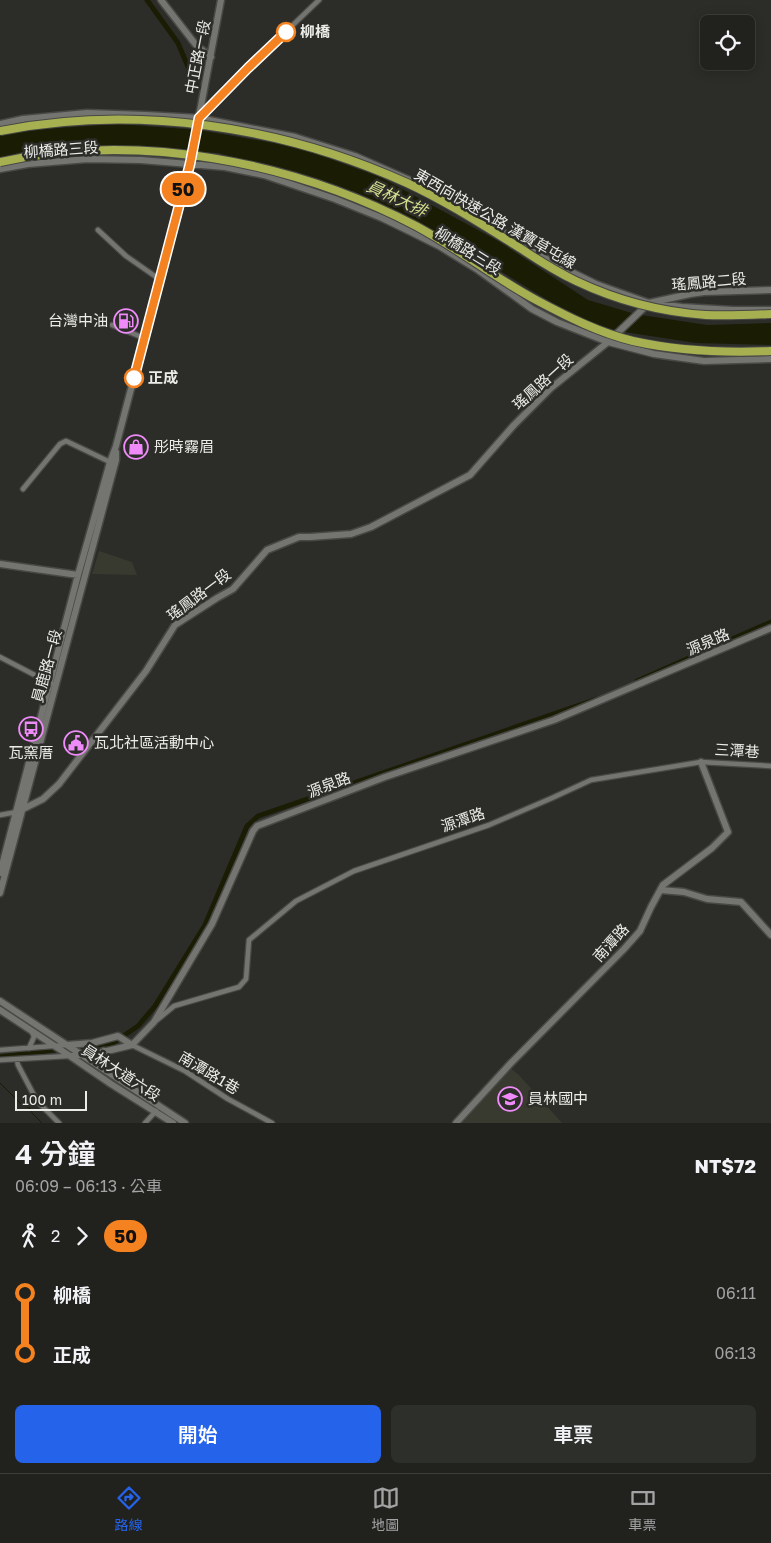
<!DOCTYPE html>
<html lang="zh-TW">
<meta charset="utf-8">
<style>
body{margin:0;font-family:"Golos Text","Noto Sans TC",sans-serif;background:#2d2f2b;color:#f1f3f6;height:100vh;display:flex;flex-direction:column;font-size:19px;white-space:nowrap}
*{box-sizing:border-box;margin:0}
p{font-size:16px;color:#a2a4a4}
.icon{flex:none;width:28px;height:28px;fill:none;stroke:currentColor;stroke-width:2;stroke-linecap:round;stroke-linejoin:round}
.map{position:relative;height:1123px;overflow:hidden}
.panel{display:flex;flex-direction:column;background:#21221e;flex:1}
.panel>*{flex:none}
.badge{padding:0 10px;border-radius:16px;font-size:18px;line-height:32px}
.buttons{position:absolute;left:700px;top:15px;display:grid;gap:10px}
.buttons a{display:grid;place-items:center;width:55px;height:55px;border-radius:8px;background:#21221e;box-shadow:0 2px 12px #0003,0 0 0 1px #3e3f3c;font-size:25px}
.scale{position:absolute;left:15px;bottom:12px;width:72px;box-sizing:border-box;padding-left:5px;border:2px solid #ebebe8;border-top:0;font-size:14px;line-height:18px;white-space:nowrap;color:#ebebe8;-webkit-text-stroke:4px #2c2d28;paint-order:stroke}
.map>.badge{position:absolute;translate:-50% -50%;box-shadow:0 0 0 2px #fff}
.legs{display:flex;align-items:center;gap:8px;height:55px;padding:0 15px;font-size:16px}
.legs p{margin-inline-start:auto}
.overview{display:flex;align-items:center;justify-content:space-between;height:85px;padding:0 15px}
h1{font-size:28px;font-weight:600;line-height:38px}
.action{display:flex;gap:10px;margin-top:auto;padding:10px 15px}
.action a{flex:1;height:58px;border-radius:8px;background:#2563eb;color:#fff;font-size:20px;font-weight:600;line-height:58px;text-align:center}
.action a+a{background:#2d2f2b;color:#f1f3f6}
ul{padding:0 15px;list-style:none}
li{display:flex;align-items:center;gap:18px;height:60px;font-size:19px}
li i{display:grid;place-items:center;width:8px;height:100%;margin:0 6px;background:currentColor}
li i::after{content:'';width:12px;height:12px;margin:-6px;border:4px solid;border-radius:50%;background:#21221e}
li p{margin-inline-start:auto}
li:first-child i{background:linear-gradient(#0000 50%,currentColor 0)}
li:last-child i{background:linear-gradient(currentColor 50%,#0000 0)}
.dock{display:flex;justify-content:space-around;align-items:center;height:70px;border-top:1px solid #3e3f3c;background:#21221e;font-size:14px;color:#a2a4a4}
.dock a{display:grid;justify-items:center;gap:2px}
.dock .selected{color:#2563eb}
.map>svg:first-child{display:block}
.built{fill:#38392f}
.water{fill:#1a1d03}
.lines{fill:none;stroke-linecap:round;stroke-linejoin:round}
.stream{stroke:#1a1d03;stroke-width:1}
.canal{stroke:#1a1d03;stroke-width:5}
.street-casing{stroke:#484845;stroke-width:7}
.secondary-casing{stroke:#484845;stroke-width:9}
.street{stroke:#747570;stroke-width:4.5}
.secondary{stroke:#747570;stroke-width:6}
.highway-bridge-casing{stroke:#484845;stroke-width:10;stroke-linecap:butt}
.highway-bridge{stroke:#a7b051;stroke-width:8}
.line-1-casing{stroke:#fff;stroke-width:11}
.line-1{stroke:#f58220;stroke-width:8}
.stop-1-dot{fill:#fff;stroke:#f58220;stroke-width:2.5}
.labels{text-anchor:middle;stroke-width:5;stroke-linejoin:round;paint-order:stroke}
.stop-label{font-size:15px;font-weight:bold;fill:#ebebe8;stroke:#2c2d28;text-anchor:start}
.street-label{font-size:15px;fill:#ebebe8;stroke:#2c2d28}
.poi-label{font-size:15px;fill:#ebebe8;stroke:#2c2d28;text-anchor:start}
.water-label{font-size:16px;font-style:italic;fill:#d5de8e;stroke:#2c2d28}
</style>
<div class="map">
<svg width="771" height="1123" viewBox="0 0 771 1123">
<rect width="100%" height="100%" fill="#2c2d28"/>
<!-- built -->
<path class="built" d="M99,551l33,11 5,13 -45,-1z
M509,1067l10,8 43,48h-104z"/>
<!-- water -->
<path class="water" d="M118,124l81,6 98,17 83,30 118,64 90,59 47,14 72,11 64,-2v22l-75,-2 -78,-12 -43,-14 -130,-80 -90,-45 -137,-39 -121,-7 -68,4 -29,8v-22l28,-6z"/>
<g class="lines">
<!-- stream -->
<path class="stream" d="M0,1083l21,21 10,5 1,4 10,10"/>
<!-- canal -->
<path class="canal" d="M147,0l31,43 19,45
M637,681l134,-59
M70,1048l43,-5 25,-17 17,-20 50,-81 42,-99 11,-10 339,-117
M0,1057l62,-8"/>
<!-- street casing -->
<g class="street-casing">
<path id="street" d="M199,118l49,-50 71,-68
M98,230l28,26 33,23
M112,325l32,13
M23,489l37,-45 6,-3 44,21
M0,657l52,27
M0,815l17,-3
M157,1020l17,-14 65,-19 7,-8 3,-39 47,-39 58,-30 135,-46 63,-27 39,-18 110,-18 70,4
M132,1045l53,26 43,28 44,24
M29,1048l5,-11 -2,-5
M0,1050l66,-5
M0,1060l68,-4
M17,1060l1,5 19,36 22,22
M145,1123l11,-12"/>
</g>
<!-- secondary casing -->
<g class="secondary-casing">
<path id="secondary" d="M161,0l35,45 15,12
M0,124l23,-5 64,-6 59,2 53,3 96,19 60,19 84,37 114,70 43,21 22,8 31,11 33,4 51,3h38
M0,169l28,-5 60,-5 53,1 84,7 39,8 71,24 47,19 29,14 28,14 39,24 54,39 25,13 51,20 46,12 50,7 67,-2
M0,564l78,11
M17,812l26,-13 16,-15 87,-113 29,-46 42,-27 16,-9 34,-39 32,-13h11l41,-3 20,-7 99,-52 44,-50 37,-37 57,-46 41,-39 41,-9 14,-2 67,-2
M0,873l78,-298 32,-113 6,-16 74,-282 31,-164
M661,890l23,2 23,7 34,3 30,33
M0,893l116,-433v-8
M0,1001l185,122
M0,1010l70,46 41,28 62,39
M67,1045l25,-2 26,-7 14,9
M104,1051l-3,6 1,7 3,5
M70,1056l33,-4 29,-7 22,-23 58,-98 41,-93 4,-5 128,-49 169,-57 217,-92
M456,1123l54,-59 114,-115 16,-18 11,-24 12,-22 49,-37 16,-16 -27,-70"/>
</g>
<!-- street -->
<use href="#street" class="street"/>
<!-- secondary -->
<use href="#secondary" class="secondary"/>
<!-- highway-bridge casing -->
<g class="highway-bridge-casing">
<path id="highway-bridge" d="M0,131c136,-27 281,-5 407,52 39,18 76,42 113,65 18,12 37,24 56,33 40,19 85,31 130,34 21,1 43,0 65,-1
M0,162c139,-30 292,-1 416,64 43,23 80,53 122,75 30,16 62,32 95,40 45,10 92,12 138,10"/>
</g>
<!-- highway-bridge -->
<use href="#highway-bridge" class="highway-bridge"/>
</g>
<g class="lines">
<!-- line-1 casing -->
<g class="line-1-casing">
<path id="line-1" d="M134,378l56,-214 9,-46 49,-50 38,-36"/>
</g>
<!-- line-1 -->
<use href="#line-1" class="line-1"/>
</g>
<!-- icons -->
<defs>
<g id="fuel-ring" transform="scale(1.25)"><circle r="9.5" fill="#2c2d28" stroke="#ee8bf8" stroke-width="1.5"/><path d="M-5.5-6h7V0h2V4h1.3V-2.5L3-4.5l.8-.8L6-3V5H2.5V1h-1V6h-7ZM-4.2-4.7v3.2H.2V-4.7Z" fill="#ee8bf8"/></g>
<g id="shop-ring" transform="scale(1.25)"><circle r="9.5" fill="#2c2d28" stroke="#ee8bf8" stroke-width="1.5"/><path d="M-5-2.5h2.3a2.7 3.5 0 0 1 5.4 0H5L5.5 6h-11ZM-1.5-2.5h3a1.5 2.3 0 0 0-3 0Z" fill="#ee8bf8"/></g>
<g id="bus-ring" transform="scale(1.25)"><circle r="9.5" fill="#2c2d28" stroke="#ee8bf8" stroke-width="1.5"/><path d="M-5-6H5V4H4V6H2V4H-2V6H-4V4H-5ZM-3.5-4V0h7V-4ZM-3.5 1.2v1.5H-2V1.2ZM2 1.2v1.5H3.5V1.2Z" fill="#ee8bf8"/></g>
<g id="civic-ring" transform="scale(1.25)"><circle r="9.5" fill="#2c2d28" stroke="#ee8bf8" stroke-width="1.5"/><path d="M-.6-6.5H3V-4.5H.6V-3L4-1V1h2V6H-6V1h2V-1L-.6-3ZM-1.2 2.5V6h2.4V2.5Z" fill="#ee8bf8"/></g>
<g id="school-ring" transform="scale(1.25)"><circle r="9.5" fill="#2c2d28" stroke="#ee8bf8" stroke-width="1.5"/><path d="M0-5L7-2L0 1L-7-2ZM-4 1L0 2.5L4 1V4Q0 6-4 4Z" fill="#ee8bf8"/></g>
</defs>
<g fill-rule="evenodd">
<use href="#fuel-ring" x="126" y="321"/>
<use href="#shop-ring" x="136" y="447"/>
<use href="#bus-ring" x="31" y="729"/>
<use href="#civic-ring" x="76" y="743"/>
<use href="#school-ring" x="510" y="1099"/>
</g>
<!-- markers -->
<g class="stop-1-dot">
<circle cx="286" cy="32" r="9"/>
<circle cx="134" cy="378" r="9"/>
</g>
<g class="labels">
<!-- stop labels -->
<g class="stop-label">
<text x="300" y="37">柳橋</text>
<text x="148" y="383">正成</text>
</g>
<!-- street labels -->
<g class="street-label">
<text transform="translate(198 57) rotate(-79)" y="5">中正路一段</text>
<text transform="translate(61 150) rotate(-4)" y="5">柳橋路三段</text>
<text transform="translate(495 219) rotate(30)" y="5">東西向快速公路 漢寶草屯線</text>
<text transform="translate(468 251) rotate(32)" y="5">柳橋路三段</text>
<text transform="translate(709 282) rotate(-5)" y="5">瑤鳳路二段</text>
<text transform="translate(543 382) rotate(-42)" y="5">瑤鳳路一段</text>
<text transform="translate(199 595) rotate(-37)" y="5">瑤鳳路一段</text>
<text transform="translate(708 642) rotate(-23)" y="5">源泉路</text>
<text transform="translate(47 666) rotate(-75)" y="5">員鹿路一段</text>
<text transform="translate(737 751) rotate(3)" y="5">三潭巷</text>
<text transform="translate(329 785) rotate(-21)" y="5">源泉路</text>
<text transform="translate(463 820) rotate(-19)" y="5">源潭路</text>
<text transform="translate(611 943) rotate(-48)" y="5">南潭路</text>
<text transform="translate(121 1073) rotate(33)" y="5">員林大道六段</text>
<text transform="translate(209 1073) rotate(31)" y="5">南潭路1巷</text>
</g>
<!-- poi labels -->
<g class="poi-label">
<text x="108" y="326" text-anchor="end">台灣中油</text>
<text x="154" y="452">彤時霧眉</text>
<text x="94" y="748">瓦北社區活動中心</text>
<text x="31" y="758" text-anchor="middle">瓦窯厝</text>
<text x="528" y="1104">員林國中</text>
</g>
<!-- water labels -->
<g class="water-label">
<text transform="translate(397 198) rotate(25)" y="6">員林大排</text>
</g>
</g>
</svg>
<div class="buttons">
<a><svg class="icon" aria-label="locate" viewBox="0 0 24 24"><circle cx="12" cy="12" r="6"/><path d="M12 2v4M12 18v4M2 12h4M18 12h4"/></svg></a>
</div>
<div class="scale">100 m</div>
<b class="badge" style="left:183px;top:189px;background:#f58220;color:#111">50</b>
</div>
<section class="panel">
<div class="overview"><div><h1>4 分鐘</h1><p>06:09 – 06:13 · 公車</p></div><b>NT$72</b></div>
<div class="legs"><svg class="icon" aria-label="walk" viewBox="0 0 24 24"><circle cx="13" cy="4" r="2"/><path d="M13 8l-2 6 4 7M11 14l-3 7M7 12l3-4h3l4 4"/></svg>2<svg class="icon" aria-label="forward" viewBox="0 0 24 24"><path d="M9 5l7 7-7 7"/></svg><b class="badge" style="background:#f58220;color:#111">50</b></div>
<ul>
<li><i style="color:#f58220"></i><b>柳橋</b><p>06:11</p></li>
<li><i style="color:#f58220"></i><b>正成</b><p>06:13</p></li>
</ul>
<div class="action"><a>開始</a><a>車票</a></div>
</section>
<nav class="dock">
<a class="selected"><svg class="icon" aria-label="directions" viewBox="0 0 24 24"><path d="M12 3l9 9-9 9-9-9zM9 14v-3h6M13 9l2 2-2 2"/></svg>路線</a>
<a><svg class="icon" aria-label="map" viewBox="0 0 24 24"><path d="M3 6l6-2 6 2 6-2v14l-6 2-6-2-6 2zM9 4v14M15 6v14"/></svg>地圖</a>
<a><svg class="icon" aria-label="tickets" viewBox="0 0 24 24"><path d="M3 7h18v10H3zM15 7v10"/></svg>車票</a>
</nav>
